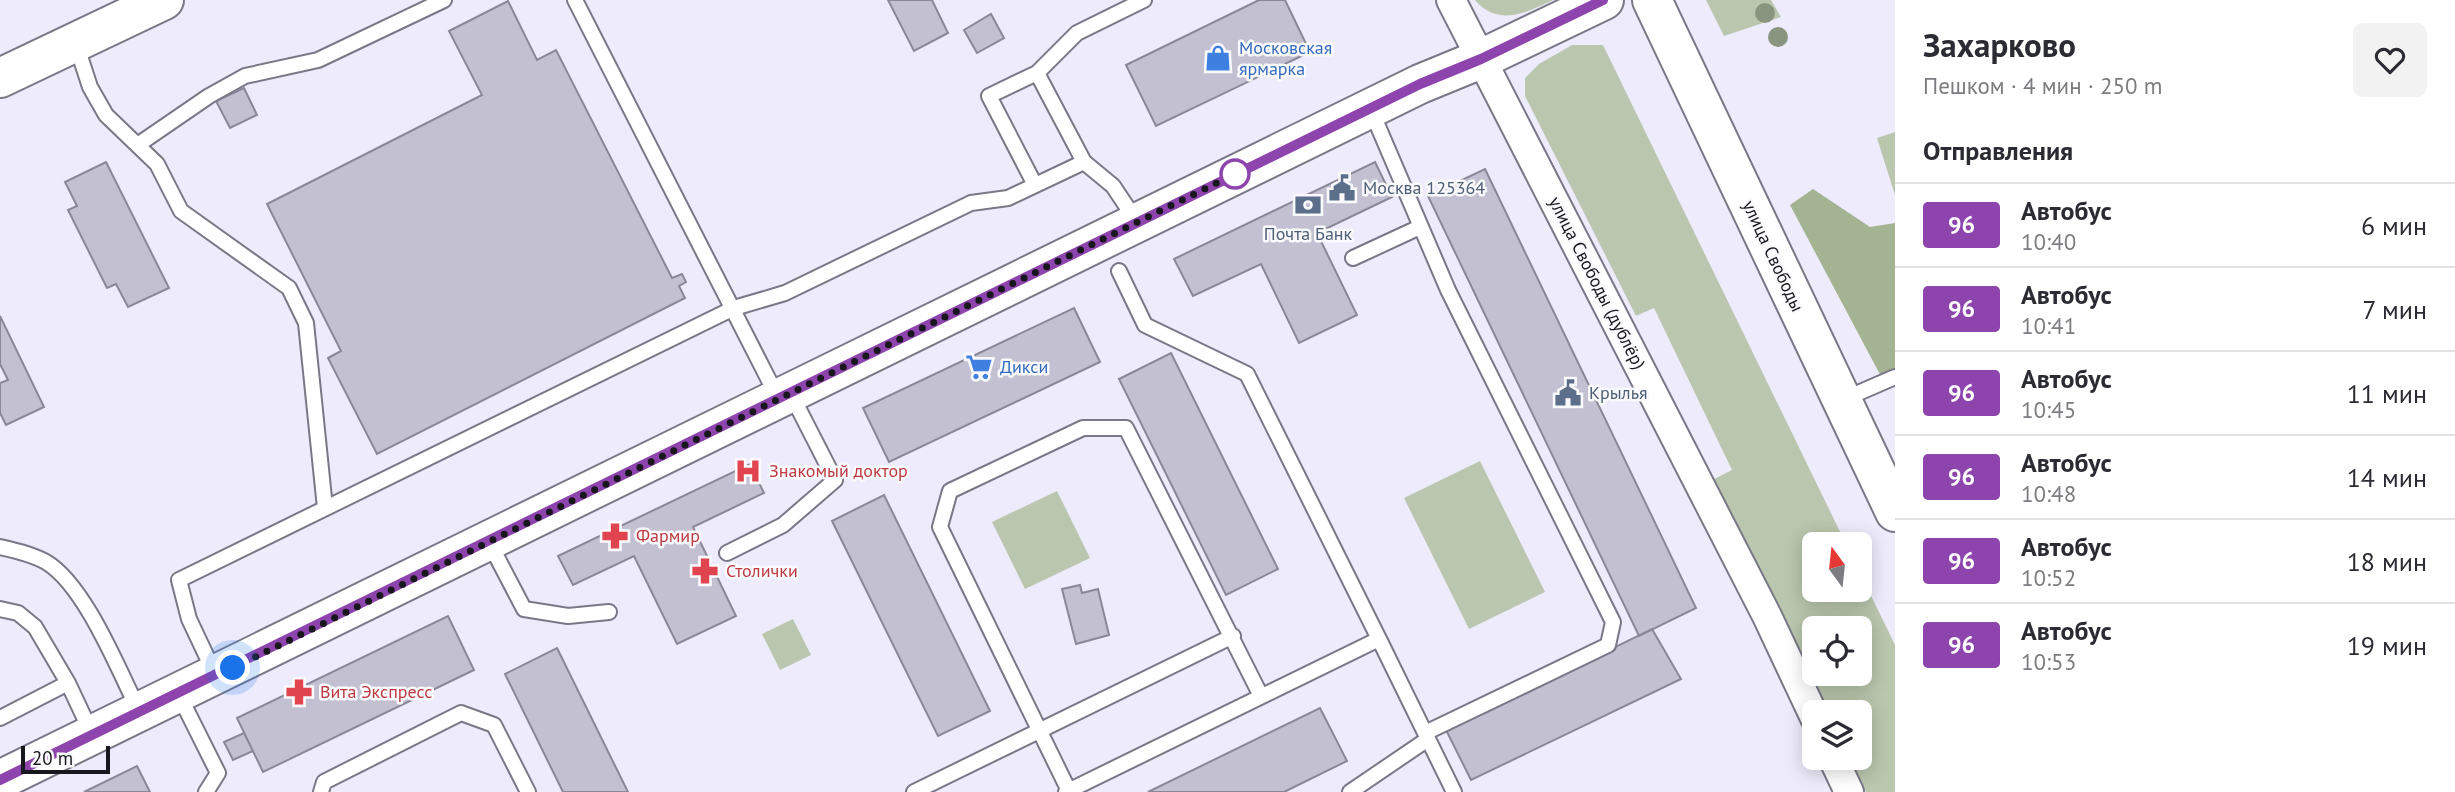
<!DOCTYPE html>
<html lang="ru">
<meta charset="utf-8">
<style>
body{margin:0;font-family:"PT Sans",sans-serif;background:#f2f2f3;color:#2b2b33;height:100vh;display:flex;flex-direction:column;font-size:26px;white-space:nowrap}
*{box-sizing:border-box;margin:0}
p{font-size:23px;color:#7c7c81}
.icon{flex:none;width:38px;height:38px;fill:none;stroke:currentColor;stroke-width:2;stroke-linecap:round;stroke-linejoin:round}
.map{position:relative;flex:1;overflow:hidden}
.side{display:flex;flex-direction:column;background:#fff;width:560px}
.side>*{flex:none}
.badge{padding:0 14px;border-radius:5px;font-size:24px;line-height:46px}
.needle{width:46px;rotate:345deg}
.tools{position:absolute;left:1802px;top:532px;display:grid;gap:14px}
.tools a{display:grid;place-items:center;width:70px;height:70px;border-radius:10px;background:#fff;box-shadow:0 4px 18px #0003;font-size:35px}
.scale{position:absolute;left:21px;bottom:18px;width:89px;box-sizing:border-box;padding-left:7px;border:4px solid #18171d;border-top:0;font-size:19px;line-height:24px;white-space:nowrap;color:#18171d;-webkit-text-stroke:5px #fafafd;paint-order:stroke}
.you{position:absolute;width:35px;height:35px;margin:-18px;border:5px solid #fff;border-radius:50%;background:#1a73e8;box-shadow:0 0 0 10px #1a73e833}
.map>.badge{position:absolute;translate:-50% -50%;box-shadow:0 0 0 4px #fff}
h2{padding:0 28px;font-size:26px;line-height:63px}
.round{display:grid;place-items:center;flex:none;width:74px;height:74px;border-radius:10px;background:#f2f2f3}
.head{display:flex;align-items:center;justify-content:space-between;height:119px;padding:0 28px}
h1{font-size:33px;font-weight:600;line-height:52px}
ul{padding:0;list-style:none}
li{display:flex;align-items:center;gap:21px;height:84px;padding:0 28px;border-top:2px solid #e1e1e2}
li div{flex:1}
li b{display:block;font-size:26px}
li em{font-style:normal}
li .badge{min-width:77px;font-weight:700;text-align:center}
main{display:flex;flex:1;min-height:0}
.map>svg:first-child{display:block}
.green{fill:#bac6ad;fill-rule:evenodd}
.forest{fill:#a4b492}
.building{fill:#c3c0d1;stroke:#8a8797;stroke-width:2}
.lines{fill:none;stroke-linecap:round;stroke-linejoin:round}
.service-casing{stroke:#7a7787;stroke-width:18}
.minor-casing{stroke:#7a7787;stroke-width:32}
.secondary-casing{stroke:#7a7787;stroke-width:42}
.service{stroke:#fff;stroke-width:14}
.minor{stroke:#fff;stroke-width:28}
.secondary{stroke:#fff;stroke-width:38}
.tree{fill:#8a957f}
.line-casing{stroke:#fff;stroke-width:16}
.line{stroke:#8e44ad;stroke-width:10}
.walk{stroke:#18171d;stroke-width:7;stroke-dasharray:0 12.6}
.stop-dot{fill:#fff;stroke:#8e44ad;stroke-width:3.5}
.labels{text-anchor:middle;stroke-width:5;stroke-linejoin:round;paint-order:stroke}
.shop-label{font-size:18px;fill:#366cbe;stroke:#fafafd;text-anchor:start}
.service-label{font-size:18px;fill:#4e5e75;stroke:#fafafd;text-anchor:start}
.street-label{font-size:18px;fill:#18171d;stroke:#fafafd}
.health-label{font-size:18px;fill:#be3a42;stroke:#fafafd;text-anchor:start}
</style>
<main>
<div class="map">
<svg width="1895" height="792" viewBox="0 0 1895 792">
<rect width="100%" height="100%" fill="#eeebfc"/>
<!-- green -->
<path class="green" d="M1475,0h78c-27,13 -55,27 -78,0z
M1706,0h65l10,17 -57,19z
M1572,45h31l243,499h-31v46h45v-17l35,72v147h-29l-17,-34h11v-46h-33l-113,-233 18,-9 -78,-162 -18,8 -111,-220v-18l14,-14zM1815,628h45v46h-45z
M1895,132v63l-18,-57z
M1480,461l65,131 -76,37 -65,-131z
M1057,491l33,67 -65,31 -33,-67z
M793,619l18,36 -31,15 -18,-36z"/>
<!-- forest -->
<path class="forest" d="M1813,189l57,38 25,-4v154l-11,5 -94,-177z"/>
<!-- building -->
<path class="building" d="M888,0h44l16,33 -34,18z
M1259,0h26l25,52 -154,74 -30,-61z
M508,1l29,59 19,-10 116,228 10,-4 4,8 -7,4 6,12 -308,156 -49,-96 13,-7 -74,-147 215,-109 -33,-64z
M991,14l13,24 -27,15 -13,-23z
M244,88l13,27 -27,13 -14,-27z
M106,162l63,126 -41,19 -12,-23 -9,4 -39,-78 9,-4 -12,-24z
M1375,162l17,35 -75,36 40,82 -58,28 -38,-79 -68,32 -19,-37z
M1485,169l211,439 -57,28 -211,-440z
M1074,308l26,54 -211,100 -26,-54z
M0,316l44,91 -38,18 -6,-12v-30l8,-3 -8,-16z
M1171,353l107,216 -52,26 -107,-216z
M750,464l14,29 -71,34 43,89 -59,28 -43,-88 -61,29 -15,-29z
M884,495l106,216 -52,25 -106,-215z
M1080,585l2,8 16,-4 11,46 -33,9 -14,-55z
M448,616l26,54 -211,102 -26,-54z
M1652,629l29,50 -210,101 -25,-50z
M557,648l71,144h-65l-58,-118z
M1320,708l27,53 -63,31h-136z
M244,733l9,18 -20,9 -9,-18z
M137,766l13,26h-66z"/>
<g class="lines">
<!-- service casing -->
<g class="service-casing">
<path id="service" d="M575,0l203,398
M76,44l14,43 16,28 51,49 24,47 108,77 17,35 19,185
M1037,73l40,-40 67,-33
M1371,110l77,180 165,332 -5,23 -183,88
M139,144l70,-48 36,-20 73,-16 126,-60
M1035,185l-46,-89 48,-23 47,89 29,24 24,36
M1353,258l67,-31
M1119,271l26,54 102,49 132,265
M1842,400l53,-23
M489,542l35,67 44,7 41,-4
M0,547c14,3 34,8 46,15 39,23 73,109 93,149
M727,553l56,-28 52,-45 -44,-86
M0,609l18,4 17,14 33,56 23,49
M214,672l-25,-53 -10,-39 555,-272 51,-15 186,-90 37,-5 76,-36
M179,695l39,78 -12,19
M0,718l68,-35
M1069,791l-129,-264 10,-36 133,-63h43l135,268
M321,792l3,-10 137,-69 33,12 34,67
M914,792l319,-156
M1066,792l313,-153 75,153
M1350,792l78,-53"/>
</g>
<!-- minor casing -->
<g class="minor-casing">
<path id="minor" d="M1451,0l316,616 48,102
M1833,758l16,34"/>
</g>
<!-- secondary casing -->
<g class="secondary-casing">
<path id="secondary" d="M1652,0l243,512
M0,78l164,-78
M0,780l1420,-696 61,-25 123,-59"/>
</g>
<!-- service -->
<use href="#service" class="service"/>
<!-- minor -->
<use href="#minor" class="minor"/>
<!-- secondary -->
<use href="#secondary" class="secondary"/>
</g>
<!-- trees -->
<g class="tree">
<circle cx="1765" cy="13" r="10"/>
<circle cx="1778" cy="37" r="10"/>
</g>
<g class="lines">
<!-- line casing -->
<g class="line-casing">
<path id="line" d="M0,780l1420,-696 61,-25 122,-59"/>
</g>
<!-- line -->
<use href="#line" class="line"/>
<!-- walk -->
<path class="walk" d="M233,668l1006,-496 -4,2"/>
</g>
<!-- icons -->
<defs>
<g id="shop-bare" transform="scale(2.1)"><path d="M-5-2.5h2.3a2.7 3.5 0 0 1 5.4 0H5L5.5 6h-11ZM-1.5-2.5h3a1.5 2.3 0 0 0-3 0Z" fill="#3f7fe0" stroke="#fafafd" stroke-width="2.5" paint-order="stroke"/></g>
<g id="civic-bare" transform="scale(2.1)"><path d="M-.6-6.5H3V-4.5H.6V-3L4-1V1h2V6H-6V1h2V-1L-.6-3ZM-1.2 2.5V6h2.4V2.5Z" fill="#5c6f8a" stroke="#fafafd" stroke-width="2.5" paint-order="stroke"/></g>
<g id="bank-bare" transform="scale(2.1)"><path d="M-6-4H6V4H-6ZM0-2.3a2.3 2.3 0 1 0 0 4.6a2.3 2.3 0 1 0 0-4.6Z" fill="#5c6f8a" stroke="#fafafd" stroke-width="2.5" paint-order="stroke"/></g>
<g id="supermarket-bare" transform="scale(2.1)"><path d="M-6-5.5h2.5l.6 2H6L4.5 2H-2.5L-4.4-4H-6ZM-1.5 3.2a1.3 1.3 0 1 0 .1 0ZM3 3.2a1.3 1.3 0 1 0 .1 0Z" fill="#3f7fe0" stroke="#fafafd" stroke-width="2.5" paint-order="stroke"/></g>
<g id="hospital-bare" transform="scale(2.1)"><path d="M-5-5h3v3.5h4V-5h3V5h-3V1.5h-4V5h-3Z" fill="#e0444e" stroke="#fafafd" stroke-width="2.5" paint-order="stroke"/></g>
<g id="pharmacy-bare" transform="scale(2.1)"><path d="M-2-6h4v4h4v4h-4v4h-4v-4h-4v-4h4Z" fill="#e0444e" stroke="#fafafd" stroke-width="2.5" paint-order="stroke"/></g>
</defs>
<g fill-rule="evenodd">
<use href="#shop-bare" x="1218" y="58"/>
<use href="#civic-bare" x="1342" y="188"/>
<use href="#bank-bare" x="1308" y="205"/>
<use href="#supermarket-bare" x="979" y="367"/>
<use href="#civic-bare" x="1568" y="393"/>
<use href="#hospital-bare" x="748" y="471"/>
<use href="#pharmacy-bare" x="615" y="536"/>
<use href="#pharmacy-bare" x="705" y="571"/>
<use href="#pharmacy-bare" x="299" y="692"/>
</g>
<!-- markers -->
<circle class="stop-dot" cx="1235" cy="174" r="14"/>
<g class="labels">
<!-- shop labels -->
<g class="shop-label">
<text x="1239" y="54">Московская<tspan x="1239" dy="21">ярмарка</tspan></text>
<text x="1000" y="373">Дикси</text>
</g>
<!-- service labels -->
<g class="service-label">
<text x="1363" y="194">Москва 125364</text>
<text x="1308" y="240" text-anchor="middle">Почта Банк</text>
<text x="1589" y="399">Крылья</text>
</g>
<!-- street labels -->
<g class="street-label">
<text transform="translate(1773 256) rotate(65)" y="6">улица Свободы</text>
<text transform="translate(1597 283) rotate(63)" y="6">улица Свободы (дублёр)</text>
</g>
<!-- health labels -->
<g class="health-label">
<text x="769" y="477">Знакомый доктор</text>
<text x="636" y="542">Фармир</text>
<text x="726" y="577">Столички</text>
<text x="320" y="698">Вита Экспресс</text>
</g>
</g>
</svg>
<div class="tools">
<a><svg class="needle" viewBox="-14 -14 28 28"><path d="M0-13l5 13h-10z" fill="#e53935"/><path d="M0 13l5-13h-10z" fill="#7c7c81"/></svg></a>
<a><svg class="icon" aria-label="locate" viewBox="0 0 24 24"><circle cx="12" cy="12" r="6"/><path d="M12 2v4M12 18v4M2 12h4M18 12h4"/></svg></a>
<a><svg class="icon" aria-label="layers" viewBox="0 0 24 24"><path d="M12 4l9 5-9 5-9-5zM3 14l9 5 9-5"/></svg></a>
</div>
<div class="scale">20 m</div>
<div class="you" style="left:233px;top:668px"></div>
</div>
<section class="side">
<div class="head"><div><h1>Захарково</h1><p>Пешком · 4 мин · 250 m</p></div><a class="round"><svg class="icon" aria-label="heart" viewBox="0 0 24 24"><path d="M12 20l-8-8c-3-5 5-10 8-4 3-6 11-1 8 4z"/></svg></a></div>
<h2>Отправления</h2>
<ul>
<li><span class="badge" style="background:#8e44ad;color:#fff">96</span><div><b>Автобус</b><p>10:40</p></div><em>6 мин</em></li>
<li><span class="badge" style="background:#8e44ad;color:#fff">96</span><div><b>Автобус</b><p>10:41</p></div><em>7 мин</em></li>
<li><span class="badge" style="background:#8e44ad;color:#fff">96</span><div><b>Автобус</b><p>10:45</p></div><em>11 мин</em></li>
<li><span class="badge" style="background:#8e44ad;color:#fff">96</span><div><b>Автобус</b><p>10:48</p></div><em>14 мин</em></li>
<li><span class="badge" style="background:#8e44ad;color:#fff">96</span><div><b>Автобус</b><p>10:52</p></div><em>18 мин</em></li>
<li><span class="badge" style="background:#8e44ad;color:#fff">96</span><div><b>Автобус</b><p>10:53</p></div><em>19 мин</em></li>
</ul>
</section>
</main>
